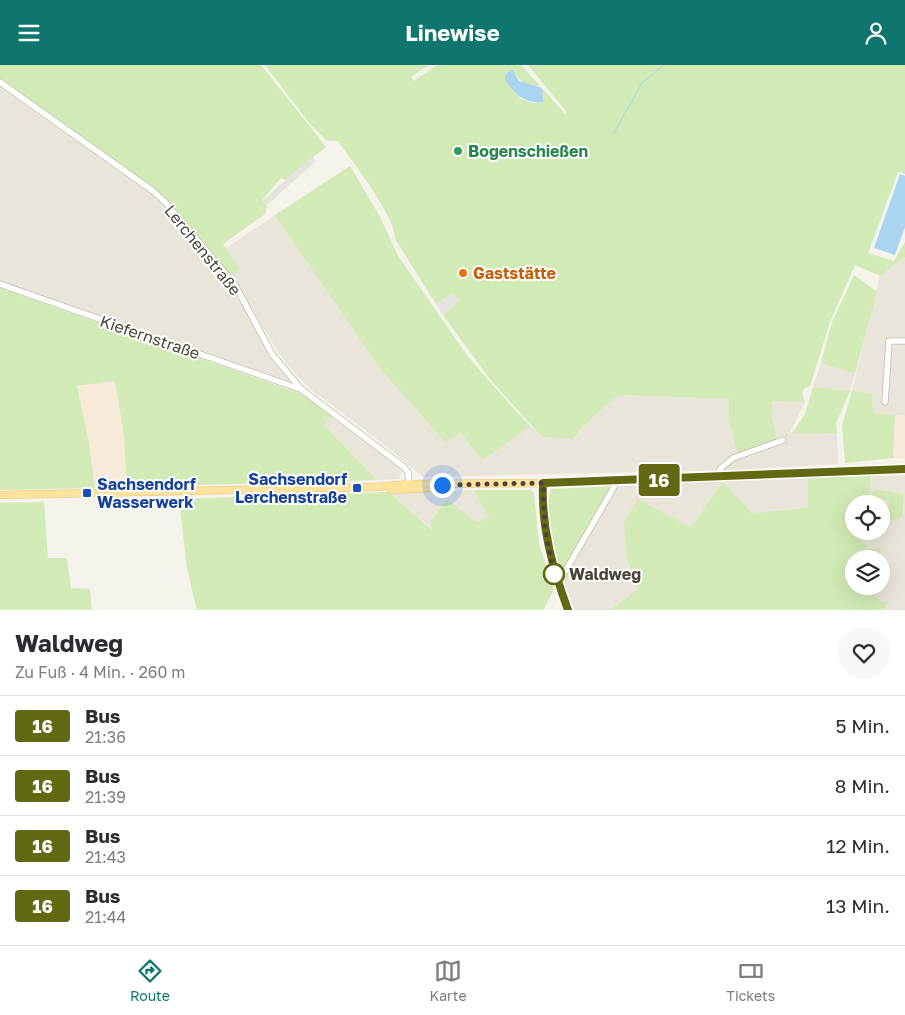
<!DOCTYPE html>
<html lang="de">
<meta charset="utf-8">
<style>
body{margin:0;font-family:"Golos Text",sans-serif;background:#f7f7f7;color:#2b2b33;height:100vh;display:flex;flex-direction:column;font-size:19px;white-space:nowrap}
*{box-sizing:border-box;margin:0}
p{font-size:16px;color:#7c7c81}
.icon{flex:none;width:28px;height:28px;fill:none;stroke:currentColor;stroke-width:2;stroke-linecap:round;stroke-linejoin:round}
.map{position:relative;height:545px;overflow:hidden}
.drawer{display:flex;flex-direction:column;background:#fff;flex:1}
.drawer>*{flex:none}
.badge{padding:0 10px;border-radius:4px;font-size:18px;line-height:32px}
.tools{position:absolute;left:845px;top:430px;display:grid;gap:10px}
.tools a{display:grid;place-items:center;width:45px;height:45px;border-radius:50%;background:#fff;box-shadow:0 5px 20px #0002;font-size:25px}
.you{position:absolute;width:25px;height:25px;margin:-12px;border:4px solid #fff;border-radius:50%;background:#1a73e8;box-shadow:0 0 0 8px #1a73e833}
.map>.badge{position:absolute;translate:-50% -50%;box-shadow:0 0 0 2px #fff}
.round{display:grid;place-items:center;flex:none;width:52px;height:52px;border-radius:26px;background:#f7f7f7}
.summary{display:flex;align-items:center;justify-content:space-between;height:85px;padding:0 15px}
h1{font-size:24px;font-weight:700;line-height:38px}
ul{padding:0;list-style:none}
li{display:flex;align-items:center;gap:15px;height:60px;padding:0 15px;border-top:1px solid #e1e1e2}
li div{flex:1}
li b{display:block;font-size:19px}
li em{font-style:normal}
li .badge{min-width:55px;font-weight:700;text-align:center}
header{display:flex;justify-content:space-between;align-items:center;height:65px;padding:0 15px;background:#0f766e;color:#fff;font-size:22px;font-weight:700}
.tabs{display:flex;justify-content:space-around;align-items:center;height:70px;border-top:1px solid #e1e1e2;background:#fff;font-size:14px;color:#7c7c81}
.tabs a{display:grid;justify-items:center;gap:2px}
.tabs .on{color:#0f766e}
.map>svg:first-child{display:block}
.residential{fill:#eae5da}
.commercial{fill:#f7ead8}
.green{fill:#d2eab5}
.parking{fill:#e5e3e0}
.water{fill:#a9d4f2}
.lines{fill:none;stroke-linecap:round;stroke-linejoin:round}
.stream{stroke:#a9d4f2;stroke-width:1}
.minor-casing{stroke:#c2bbae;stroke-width:7}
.major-casing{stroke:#e6c16a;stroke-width:8}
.minor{stroke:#fff;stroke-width:5.5}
.major{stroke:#ffe39c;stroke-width:7}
.line-casing{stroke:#fff;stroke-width:11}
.line{stroke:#636913;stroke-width:8}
.walk{stroke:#4b4439;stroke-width:5;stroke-dasharray:0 9}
.leisure-dot{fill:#2e9e5b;stroke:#fff;stroke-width:2}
.food-dot{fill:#e8710a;stroke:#fff;stroke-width:2}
.transit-dot{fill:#1a4fb4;stroke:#fff;stroke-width:2}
.stop-dot{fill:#fff;stroke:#636913;stroke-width:2.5}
.labels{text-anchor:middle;stroke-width:4;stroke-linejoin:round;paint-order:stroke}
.leisure-label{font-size:16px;font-weight:bold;fill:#27864d;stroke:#fff;text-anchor:start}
.street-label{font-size:16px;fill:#4b4439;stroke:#fff}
.food-label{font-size:16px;font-weight:bold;fill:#c56008;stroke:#fff;text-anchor:start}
.transit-label{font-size:16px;font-weight:bold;fill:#164399;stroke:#fff;text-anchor:end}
.stop-label{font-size:16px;font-weight:bold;fill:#4b4439;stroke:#fff;text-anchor:start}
</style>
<header><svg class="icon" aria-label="menu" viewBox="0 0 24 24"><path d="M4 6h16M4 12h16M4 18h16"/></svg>Linewise<svg class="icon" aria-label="person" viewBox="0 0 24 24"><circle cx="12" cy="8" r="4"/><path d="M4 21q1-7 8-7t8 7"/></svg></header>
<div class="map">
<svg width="905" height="545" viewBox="0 0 905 545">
<rect width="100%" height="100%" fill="#f6f3ec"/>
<!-- residential -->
<path class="residential" d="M0,19l152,109 11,11 70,83 36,69 25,28 -294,-103z
M350,101l30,51 18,39 70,101 35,41 39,39 33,2 5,-11 38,-33 111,4v21l49,21 -6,-24v-17l33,2 -15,30 47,1 1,31 -106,6 -309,7 -38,-32 -76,-57 -24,-26 -26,-40 -19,-35 -25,-32z
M905,192v159l-32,-3 -1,-20 -20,-2 28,-115z
M821,298l34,11 -5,17 -37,-4z
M332,350l71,55 -4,9 -22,1 -53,-55z
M905,410v135h-36l-5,-24h17v-27h-25l-8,-40 6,-15v27h27v-27h-12l2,-28z
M808,413v30l-56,5 -27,-29 -5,1 -29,43 -64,31 11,30 -28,21h-35l-13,-32 55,-92z
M473,425l16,27 -12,5 -44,8 -44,-38z"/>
<!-- commercial -->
<path class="commercial" d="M115,316l9,55 3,51 -32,1 -7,-51 -11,-51z
M895,350l10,1v43l-12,-1z"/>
<!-- green -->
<path class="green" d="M0,0h261l65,82 -41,33 -4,-2 -19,22 5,5 -2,9 -42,30 17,26 -9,6 -59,-69 -172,-127z
M265,0h164l-18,12 3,4 23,-16h84l19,21c-13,3 -22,-7 -28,-17l8,30 13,4 9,-1v-14l24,27v-4l-38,-46h377v109l-7,-2 -30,81 26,8 11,-19v15l-25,19 -25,-11 -25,57 -20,64 -6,2 -2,5 3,9 -33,-1v16l6,24 -40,13 -9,-34v-21l-111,-4 -37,33 -7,11 -32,-2 -53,-59 -46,-63 16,-14 -6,-8 -17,11 -41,-65c1,-22 -43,-78 -57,-98h-11l-17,-17z
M350,101l30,51 18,39 70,101 62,70 -48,33 -21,-27 -16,9 -66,-75 -104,-152z
M854,210l23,17 -22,82 -34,-11 11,-41z
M0,223l302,106 30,21 -8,10 53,55 -250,7 -3,-51 -9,-55 -38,5 11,51 7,51 -95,2z
M813,322l37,4 -14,32 1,10 -45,1 13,-20z
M852,326l20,2 1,20 22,2 -2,43 -48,5 -3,-38z
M871,411l-2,28h-15l-2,15 2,5 -4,3 4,-2v6h8l-1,12 6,2v2l-13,5 10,-3h17l-1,10 -6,-3 4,3h-24v27h21l-1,11h4l2,4h-13l20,1 -2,8h-275l28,-21 -11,-30 -3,-37 14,-23 53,29 29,-43 5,-1 27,29 56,-5v-30z
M613,421l-52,89c-7,-23 -19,-64 -10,-86z
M473,425h58l3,3 5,51 15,46 -11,20h-346l-10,-41 -8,-70 210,-7 43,38 -1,-9 16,-21 30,22 12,-5z
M876,425l27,4v20l-5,6 -3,-3v3h-10v-4l3,-1 1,-15 -11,-2 -2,6h-4v-12z
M44,437l4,56h19l4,30 19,1 2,21h-92v-107z"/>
<!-- parking -->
<path class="parking" d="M312,92l4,4 -49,44 -4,-5z
M453,228l6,8 -16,14 -7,-11z"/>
<!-- water -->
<path class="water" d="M512,4l7,12 23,7 1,14c-20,2 -27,-8 -38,-22v-5z
M900,109l5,2v51l-10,28 -21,-7z"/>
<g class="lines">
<!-- stream -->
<path class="stream" d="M614,68l28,-50 22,-18"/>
<!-- minor casing -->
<g class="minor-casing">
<path id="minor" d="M0,17l153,109 12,11 70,83 37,69 29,35 103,78 4,5 1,16
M0,219l300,105
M885,337l4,-61h16
M720,412v-8l13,-11 50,-18
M558,519l56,-97"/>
</g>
<!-- major casing -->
<g class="major-casing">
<path id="major" d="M543,418c-1,45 9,85 25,127
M391,425l39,-2
M0,430l376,-8 33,-3 134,-1 149,-4 213,-10"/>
</g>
<!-- minor -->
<use href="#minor" class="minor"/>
<!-- major -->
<use href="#major" class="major"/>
</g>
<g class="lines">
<!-- line casing -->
<g class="line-casing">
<path id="line" d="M568,545c-15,-41 -27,-82 -25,-127l362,-14"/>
</g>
<!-- line -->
<use href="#line" class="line"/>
<!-- walk -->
<path class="walk" d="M442,420l101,-2 2,46 9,45"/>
</g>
<!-- markers -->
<circle class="leisure-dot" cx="458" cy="86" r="5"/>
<circle class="food-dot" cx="463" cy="208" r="5"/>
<g class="transit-dot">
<rect x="352" y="418" width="10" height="10" rx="2.5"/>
<rect x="82" y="423" width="10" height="10" rx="2.5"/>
</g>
<circle class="stop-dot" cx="554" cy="509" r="10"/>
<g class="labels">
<!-- leisure labels -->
<g class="leisure-label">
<text x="468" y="92">Bogenschießen</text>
</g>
<!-- street labels -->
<g class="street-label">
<text transform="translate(203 185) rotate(51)" y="6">Lerchenstraße</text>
<text transform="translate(150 272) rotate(19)" y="6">Kiefernstraße</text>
</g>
<!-- food labels -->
<g class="food-label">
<text x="473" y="214">Gaststätte</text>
</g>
<!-- transit labels -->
<g class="transit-label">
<text x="347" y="420">Sachsendorf<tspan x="347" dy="18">Lerchenstraße</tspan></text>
<text x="97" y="425" text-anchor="start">Sachsendorf<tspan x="97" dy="18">Wasserwerk</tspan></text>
</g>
<!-- stop labels -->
<g class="stop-label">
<text x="569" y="515">Waldweg</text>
</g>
</g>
</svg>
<div class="tools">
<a><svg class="icon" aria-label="locate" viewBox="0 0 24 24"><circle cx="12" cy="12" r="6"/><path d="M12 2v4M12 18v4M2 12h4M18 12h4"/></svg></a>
<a><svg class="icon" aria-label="layers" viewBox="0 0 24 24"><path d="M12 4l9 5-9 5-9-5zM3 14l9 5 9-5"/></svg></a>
</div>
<div class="you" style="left:442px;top:420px"></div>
<b class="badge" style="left:659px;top:415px;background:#636913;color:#fff">16</b>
</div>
<section class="drawer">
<div class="summary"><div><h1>Waldweg</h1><p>Zu Fuß · 4 Min. · 260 m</p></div><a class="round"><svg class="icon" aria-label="heart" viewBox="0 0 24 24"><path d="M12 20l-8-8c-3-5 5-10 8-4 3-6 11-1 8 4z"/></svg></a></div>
<ul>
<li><span class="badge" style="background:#636913;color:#fff">16</span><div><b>Bus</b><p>21:36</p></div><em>5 Min.</em></li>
<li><span class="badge" style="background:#636913;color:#fff">16</span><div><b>Bus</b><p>21:39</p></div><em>8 Min.</em></li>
<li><span class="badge" style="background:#636913;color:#fff">16</span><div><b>Bus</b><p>21:43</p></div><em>12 Min.</em></li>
<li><span class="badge" style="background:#636913;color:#fff">16</span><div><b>Bus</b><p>21:44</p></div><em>13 Min.</em></li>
</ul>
</section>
<nav class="tabs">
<a class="on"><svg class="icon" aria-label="directions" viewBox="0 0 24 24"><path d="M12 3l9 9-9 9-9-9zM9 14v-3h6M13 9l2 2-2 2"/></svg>Route</a>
<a><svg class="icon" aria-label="map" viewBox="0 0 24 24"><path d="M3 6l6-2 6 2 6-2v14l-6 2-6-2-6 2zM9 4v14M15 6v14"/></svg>Karte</a>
<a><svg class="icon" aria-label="tickets" viewBox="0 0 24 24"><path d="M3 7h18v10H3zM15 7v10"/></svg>Tickets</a>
</nav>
